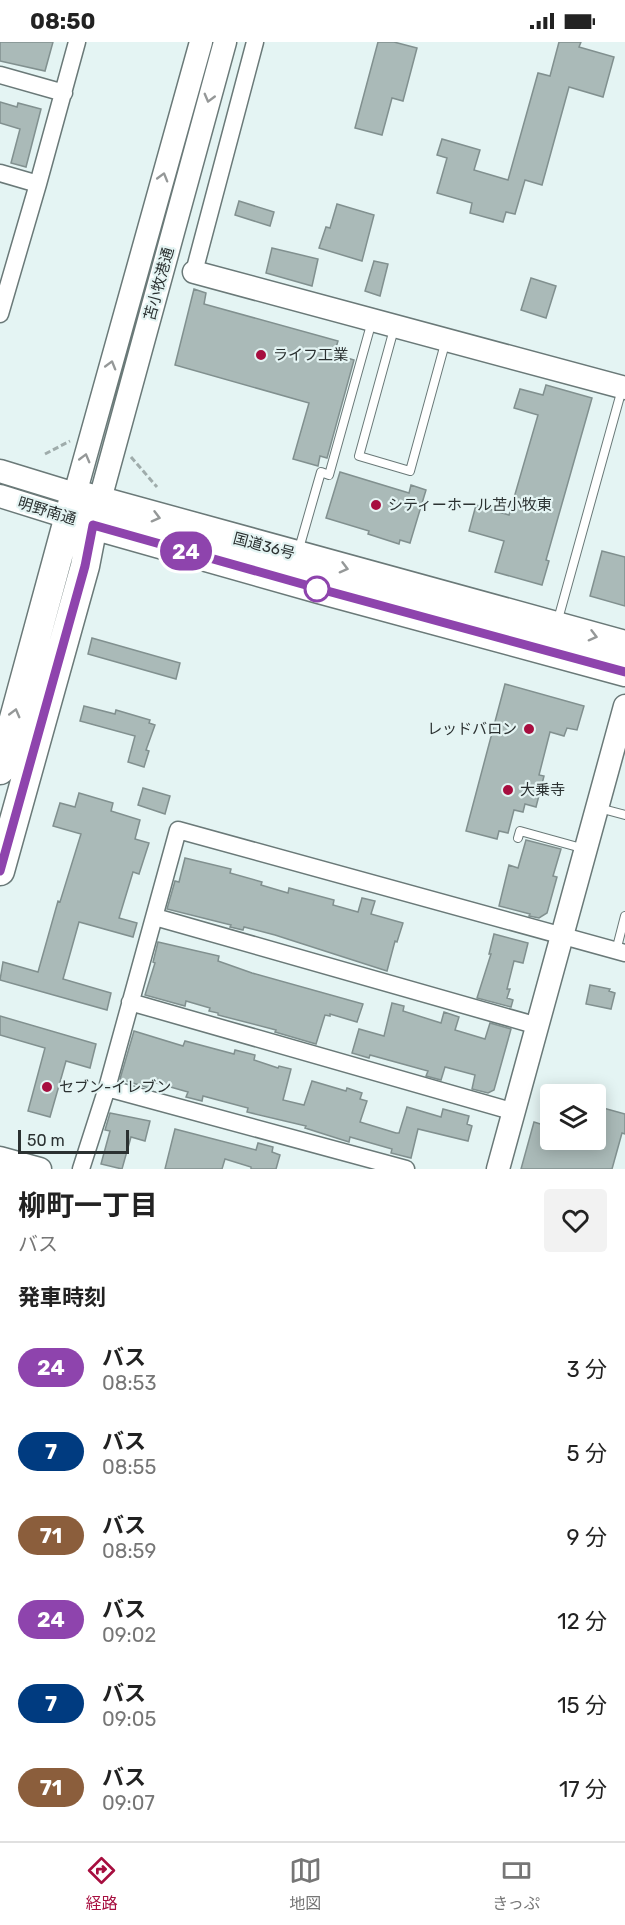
<!DOCTYPE html>
<html lang="ja">
<meta charset="utf-8">
<style>
body{margin:0;font-family:Rubik,"Noto Sans JP",sans-serif;background:#f2f2f2;color:#222;height:100vh;display:flex;flex-direction:column;font-size:22px;white-space:nowrap}
*{box-sizing:border-box;margin:0}
p{font-size:20px;color:#767676}
.icon{flex:none;width:33px;height:33px;fill:none;stroke:currentColor;stroke-width:2;stroke-linecap:round;stroke-linejoin:round}
.map{position:relative;height:1127px;overflow:hidden}
.side{display:flex;flex-direction:column;background:#fff;flex:1}
.side>*{flex:none}
.badge{padding:0 12px;border-radius:20px;font-size:21px;line-height:39px}
.tools{position:absolute;left:540px;top:1042px;display:grid;gap:12px}
.tools a{display:grid;place-items:center;width:66px;height:66px;border-radius:6px;background:#fff;box-shadow:0 3px 15px #0003;font-size:30px}
.scale{position:absolute;left:18px;bottom:15px;width:111px;box-sizing:border-box;padding-left:6px;border:3px solid #2b3131;border-top:0;font-size:16px;line-height:21px;white-space:nowrap;color:#2b3131;-webkit-text-stroke:4px #e4f4f3;paint-order:stroke}
.map>.badge{position:absolute;translate:-50% -50%;box-shadow:0 0 0 3px #fff}
h2{padding:0 18px;font-size:22px;line-height:54px}
.round{display:grid;place-items:center;flex:none;width:63px;height:63px;border-radius:6px;background:#f2f2f2}
.headline{display:flex;align-items:center;justify-content:space-between;height:102px;padding:0 18px}
h1{font-size:28px;font-weight:700;line-height:45px}
ul{padding:0;list-style:none}
li{display:flex;align-items:center;gap:18px;height:84px;padding:0 18px}
li div{flex:1}
li b{display:block;font-size:22px}
li em{font-style:normal}
li .badge{min-width:66px;font-weight:700;text-align:center}
.status{display:flex;justify-content:space-between;align-items:center;height:42px;padding:0 30px;background:#fff;direction:ltr}
.status svg{height:16px;fill:currentColor}
.tabs{display:flex;justify-content:space-around;align-items:center;height:84px;border-top:2px solid #e0e0e0;background:#fff;font-size:16px;color:#767676}
.tabs a{display:grid;justify-items:center;gap:3px}
.tabs .current{color:#a70e3f}
.map>svg:first-child{display:block}
.building{fill:#aabab8;stroke:#81908f;stroke-width:1.5}
.lines{fill:none;stroke-linecap:round;stroke-linejoin:round}
.lane-casing{stroke:#6a7978;stroke-width:10}
.street-casing{stroke:#6a7978;stroke-width:19}
.secondary-casing{stroke:#6a7978;stroke-width:25}
.highway-casing{stroke:#6a7978;stroke-width:31}
.path{stroke:#9facab;stroke-width:3;stroke-dasharray:6 3;stroke-linecap:butt}
.lane{stroke:#fff;stroke-width:8}
.street{stroke:#fff;stroke-width:16}
.secondary{stroke:#fff;stroke-width:22}
.highway{stroke:#fff;stroke-width:28}
.oneway{stroke:#959898}
.line-casing{stroke:#fff;stroke-width:14}
.line{stroke:#8e44ad;stroke-width:9}
.poi-dot{fill:#a70e3f;stroke:#e4f4f3;stroke-width:2}
.stop-dot{fill:#fff;stroke:#8e44ad;stroke-width:3}
.labels{text-anchor:middle;stroke-width:4.5;stroke-linejoin:round;paint-order:stroke}
.street-label{font-size:15px;fill:#2b3131;stroke:#e4f4f3}
.poi-label{font-size:15px;fill:#2b3131;stroke:#e4f4f3;text-anchor:start}
</style>
<div class="status"><b>08:50</b><svg viewBox="0 0 49 12"><path d="M0 12V9h3v3zM5 12V6h3v6zM10 12V3h3v9zM15 12V0h3v12zM26 1h20v11H26zM47 4h2v5h-2z"/></svg></div>
<div class="map">
<svg width="625" height="1127" viewBox="0 0 625 1127">
<rect width="100%" height="100%" fill="#e4f4f3"/>
<!-- building -->
<path class="building" d="M0,0h53l-8,29 -45,-10z
M378,0h16l23,6 -14,53 -11,-3 -10,37 -27,-7z
M559,0h22l-2,5 35,10 -11,40 -34,-10 -27,98 -17,-5 -10,34 -9,-2 -3,10 -33,-9 2,-10 -35,-10 10,-35 -10,-3 5,-16 38,11 -6,20 34,10 30,-107 12,3z
M0,60l17,5 1,-4 23,6 -15,58 -15,-4 9,-34 -20,-6z
M239,159l35,11 -4,14 -35,-11z
M337,162l37,11 -12,46 -43,-13 7,-21 4,1z
M272,206l46,11 -6,27 -46,-13z
M374,219l14,3 -8,32 -15,-5z
M531,236l25,8 -10,32 -25,-8z
M194,247l12,4 -2,11 134,37 -4,13 20,6 -27,98 -7,-2 -2,10 -25,-7 16,-56 -134,-38z
M546,343l46,13 -46,162 3,1 -7,24 -47,-13 9,-31 -35,-10 7,-26 33,10 29,-100 -24,-7 6,-19 23,6z
M340,430l69,21 2,-8 15,5 -16,53 -10,-3 -1,4 -31,-10 1,-3 -43,-13z
M602,509l23,6v49l-35,-10z
M92,596l88,25 -4,16 -88,-25z
M505,642l79,22 -7,24 -10,-2 -3,8 -14,-4 -11,43 5,1 -8,31 -11,-3 -2,8 -9,-2 -6,23 -9,-2 -2,8 -31,-8z
M84,664l31,8 1,-4 34,10 -1,3 6,2 -9,25 3,1 -5,16 -16,-5 7,-26 -55,-15z
M143,746l27,8 -5,18 -27,-9z
M79,751l34,10 -2,8 29,9 -5,19 14,4 -10,31 -6,-2 -14,46 18,5 -4,14 -54,-15 -16,57 48,14 -4,17 -107,-30 3,-18 35,10 20,-71 2,1 21,-68 -28,-8 7,-23 15,4z
M526,798l35,9 -8,27 4,1 -10,36 -8,5 -10,-2 1,-2 -31,-8 10,-41 9,3z
M185,816l46,11 -1,4 32,9 -1,3 27,8 1,-5 45,12 -1,5 25,7 4,-14 13,3 -4,13 32,9 -6,19 -2,-1 -8,30 -112,-36 -31,-8 -1,3 -13,-3 1,-2 -64,-16 8,-28 4,1z
M494,892l34,9 -5,20 -9,-2 -7,28h3l-3,9 6,2 -2,7 -34,-9 14,-44h-2z
M158,900l61,14 -1,5 34,12 111,31 -6,18 -27,-8v2l-5,-1 -9,29 -41,-12 1,-2 -58,-15v-2l-9,-2 1,-3 -24,-7 -1,5 -40,-11 10,-32 -2,-1z
M590,943l20,4 -1,2 6,2 -4,16 -25,-5z
M392,961l12,3 -1,5 38,12 3,-11 15,5 -4,13 30,9 5,-16 21,6 -17,61 -6,3 -16,-4 3,-14 -30,-8 -4,13 -15,-4 2,-5 -58,-16 -1,3 -17,-5 7,-24 25,7z
M0,974l96,28 -6,24 -24,-7 -16,56 -22,-6 17,-63 -45,-13z
M134,989l49,15 2,-5 49,13 1,-4 20,5 -1,5 24,8 1,-2 12,3 -8,31 21,5 8,-24 34,10 1,-3 15,5 -2,6 7,2 -7,21 36,11h3l8,-26 34,10 2,-8 26,7 -2,8 5,2 -4,15 -50,-12 -7,29 -20,-5 1,-4 -42,-12 -1,5 -44,-14 1,-2 -59,-14 1,-4 -45,-12 -1,5 -16,-4 2,-5 -35,-10 -1,7 -32,-10z
M596,1064l29,8v20l-3,-1 -10,36h-91l13,-47 16,5v13h46z
M110,1071l40,8 -5,20 -14,-4 -9,32 -21,-5 9,-33 -5,-1z
M175,1087l81,21 2,-7 15,4 -1,5 8,3 -4,14h-25v-2l-26,-8 -3,10h-57z"/>
<g class="lines">
<!-- lane casing -->
<g class="lane-casing">
<path id="lane" d="M394,287l-35,127 51,15 36,-131
M298,510l23,-80 8,3 43,-154
M557,581l65,-234
M599,766l26,7
M518,796l2,-7 65,18
M616,909l9,-35"/>
</g>
<!-- street casing -->
<g class="street-casing">
<path id="street" d="M0,33l64,18
M0,131l38,11
M194,230l61,-230
M0,272l38,-130 39,-142
M155,875l383,109
M130,960l385,110
M107,1046l299,81
M81,1127l26,-81 71,-258 447,123"/>
</g>
<!-- secondary casing -->
<g class="secondary-casing">
<path id="secondary" d="M194,230l431,116
M0,429l75,23 126,-452
M0,454l93,29 132,-483
M0,1116l40,11
M498,1127l127,-463"/>
</g>
<!-- highway casing -->
<g class="highway-casing">
<path id="highway" d="M0,728l75,-276 550,151
M0,829l85,-305 8,-41 226,64 306,83"/>
</g>
<!-- path -->
<path class="path" d="M45,412l25,-13
M131,415l26,30"/>
<!-- lane -->
<use href="#lane" class="lane"/>
<!-- street -->
<use href="#street" class="street"/>
<!-- secondary -->
<use href="#secondary" class="secondary"/>
<!-- highway -->
<use href="#highway" class="highway"/>
</g>
<!-- one-way arrows -->
<defs><path id="oneway-chevron" d="M-2-3.5L2.5 0L-2 3.5" fill="none" stroke-width="1.6" stroke-linecap="round" stroke-linejoin="round" transform="scale(1.5)"/></defs>
<g class="oneway">
<use href="#oneway-chevron" transform="translate(209 56) rotate(105)"/>
<use href="#oneway-chevron" transform="translate(163 135) rotate(-74)"/>
<use href="#oneway-chevron" transform="translate(111 323) rotate(-74)"/>
<use href="#oneway-chevron" transform="translate(85 416) rotate(-75)"/>
<use href="#oneway-chevron" transform="translate(156 475) rotate(15)"/>
<use href="#oneway-chevron" transform="translate(344 526) rotate(15)"/>
<use href="#oneway-chevron" transform="translate(593 594) rotate(15)"/>
<use href="#oneway-chevron" transform="translate(15 671) rotate(-75)"/>
</g>
<g class="lines">
<!-- line casing -->
<g class="line-casing">
<path id="line" d="M0,829l85,-305 8,-41 227,64 305,83"/>
</g>
<!-- line -->
<use href="#line" class="line"/>
</g>
<!-- markers -->
<g class="poi-dot">
<circle cx="261" cy="313" r="6"/>
<circle cx="376" cy="463" r="6"/>
<circle cx="529" cy="687" r="6"/>
<circle cx="508" cy="748" r="6"/>
<circle cx="47" cy="1045" r="6"/>
</g>
<circle class="stop-dot" cx="317" cy="547" r="12"/>
<g class="labels">
<!-- street labels -->
<g class="street-label">
<text transform="translate(159 242) rotate(-75)" y="5">苫小牧港通</text>
<text transform="translate(47 469) rotate(17)" y="5">明野南通</text>
<text transform="translate(264 504) rotate(15)" y="5">国道36号</text>
</g>
<!-- poi labels -->
<g class="poi-label">
<text x="273" y="318">ライフ工業</text>
<text x="388" y="468">シティーホール苫小牧東</text>
<text x="517" y="692" text-anchor="end">レッドバロン</text>
<text x="520" y="753">大乗寺</text>
<text x="59" y="1050">セブン-イレブン</text>
</g>
</g>
</svg>
<div class="tools">
<a><svg class="icon" aria-label="layers" viewBox="0 0 24 24"><path d="M12 4l9 5-9 5-9-5zM3 14l9 5 9-5"/></svg></a>
</div>
<div class="scale">50 m</div>
<b class="badge" style="left:186px;top:509px;background:#8e44ad;color:#fff">24</b>
</div>
<section class="side">
<div class="headline"><div><h1>柳町一丁目</h1><p>バス</p></div><a class="round"><svg class="icon" aria-label="heart" viewBox="0 0 24 24"><path d="M12 20l-8-8c-3-5 5-10 8-4 3-6 11-1 8 4z"/></svg></a></div>
<h2>発車時刻</h2>
<ul>
<li><span class="badge" style="background:#8e44ad;color:#fff">24</span><div><b>バス</b><p>08:53</p></div><em>3 分</em></li>
<li><span class="badge" style="background:#003b80;color:#fff">7</span><div><b>バス</b><p>08:55</p></div><em>5 分</em></li>
<li><span class="badge" style="background:#8b5e3c;color:#fff">71</span><div><b>バス</b><p>08:59</p></div><em>9 分</em></li>
<li><span class="badge" style="background:#8e44ad;color:#fff">24</span><div><b>バス</b><p>09:02</p></div><em>12 分</em></li>
<li><span class="badge" style="background:#003b80;color:#fff">7</span><div><b>バス</b><p>09:05</p></div><em>15 分</em></li>
<li><span class="badge" style="background:#8b5e3c;color:#fff">71</span><div><b>バス</b><p>09:07</p></div><em>17 分</em></li>
</ul>
</section>
<nav class="tabs">
<a class="current"><svg class="icon" aria-label="directions" viewBox="0 0 24 24"><path d="M12 3l9 9-9 9-9-9zM9 14v-3h6M13 9l2 2-2 2"/></svg>経路</a>
<a><svg class="icon" aria-label="map" viewBox="0 0 24 24"><path d="M3 6l6-2 6 2 6-2v14l-6 2-6-2-6 2zM9 4v14M15 6v14"/></svg>地図</a>
<a><svg class="icon" aria-label="tickets" viewBox="0 0 24 24"><path d="M3 7h18v10H3zM15 7v10"/></svg>きっぷ</a>
</nav>
